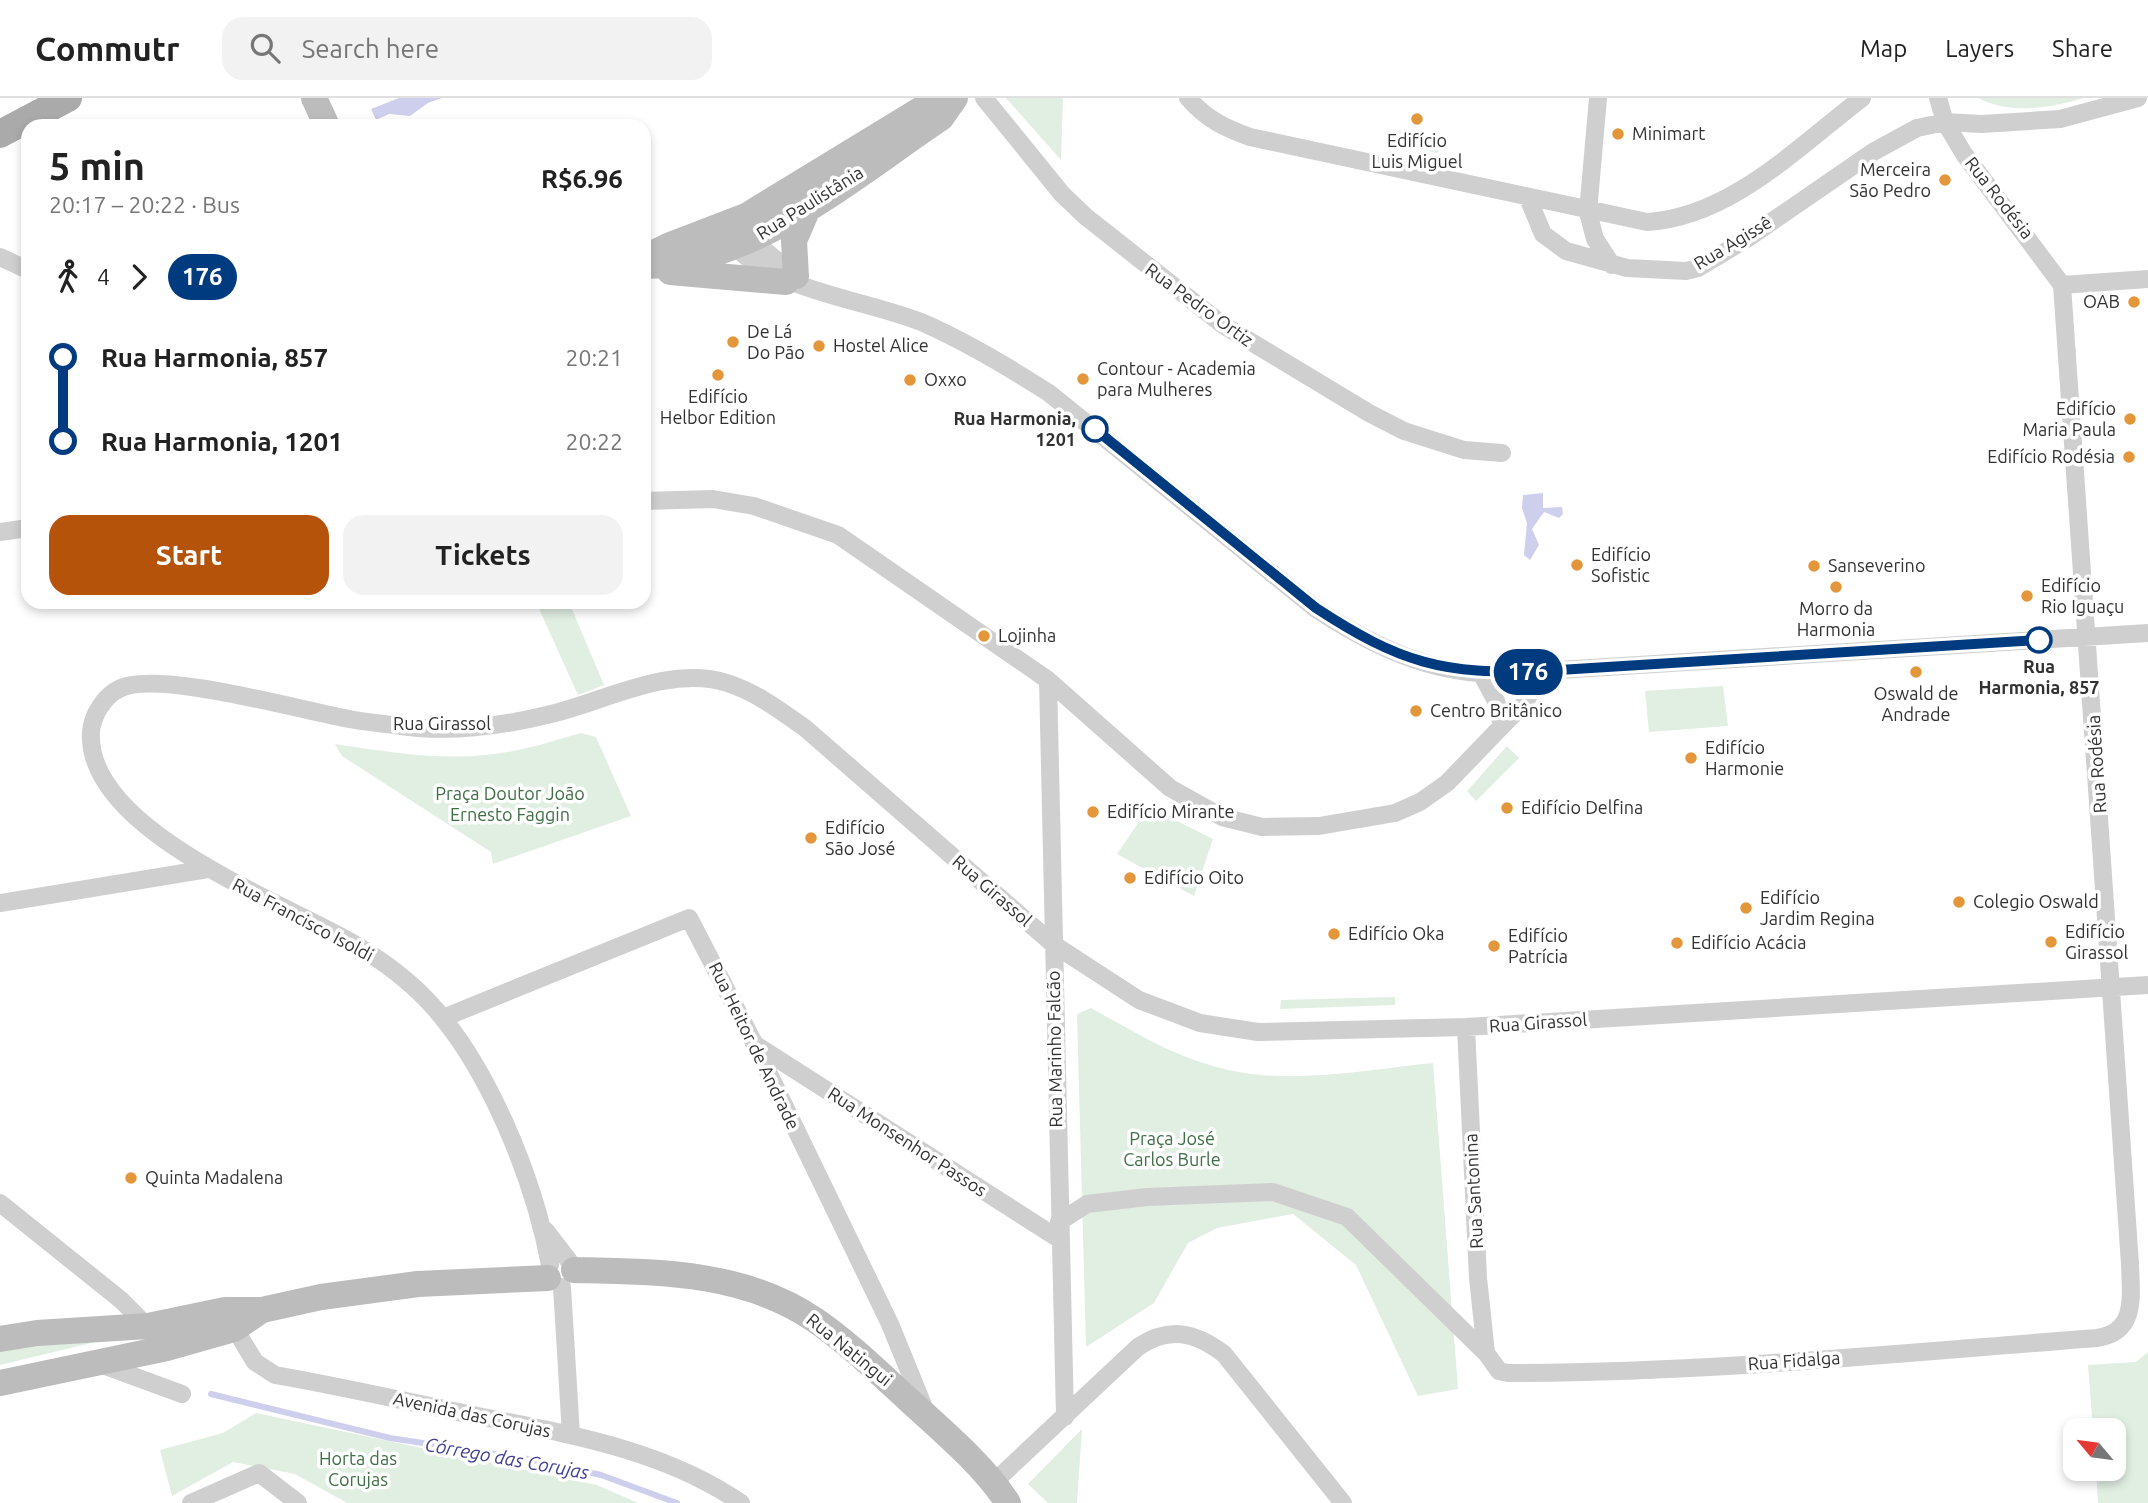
<!DOCTYPE html>
<meta charset="utf-8">
<style>
body{margin:0;font-family:Ubuntu,sans-serif;background:#f2f2f2;color:#222;height:100vh;display:flex;flex-direction:column;font-size:26px;white-space:nowrap}
*{box-sizing:border-box;margin:0}
p{font-size:23px;color:#767676}
.icon{flex:none;width:38px;height:38px;fill:none;stroke:currentColor;stroke-width:2;stroke-linecap:round;stroke-linejoin:round}
.map{position:relative;flex:1;overflow:hidden}
.panel{position:absolute;left:21px;top:21px;width:630px;height:490px;display:flex;flex-direction:column;background:#fff;border-radius:21px;box-shadow:0 4px 10px #0003}
.panel>*{flex:none}
.badge{padding:0 14px;border-radius:23px;font-size:24px;line-height:46px}
.needle{width:46px;rotate:299deg}
.fabs{position:absolute;left:2063px;top:1320px;display:grid;gap:14px}
.fabs a{display:grid;place-items:center;width:63px;height:63px;border-radius:14px;background:#fff;box-shadow:0 4px 10px #0003;font-size:35px}
.map>.badge{position:absolute;translate:-50% -50%;box-shadow:0 0 0 4px #fff}
.legs{display:flex;align-items:center;gap:10px;height:77px;padding:0 28px;font-size:23px}
.legs p{margin-inline-start:auto}
.overview{display:flex;align-items:center;justify-content:space-between;height:119px;padding:0 28px}
h1{font-size:38px;font-weight:700;line-height:52px}
.button{display:flex;gap:14px;margin-top:auto;padding:14px 28px}
.button a{flex:1;height:80px;border-radius:21px;background:#b45309;color:#fff;font-size:28px;font-weight:700;line-height:80px;text-align:center}
.button a+a{background:#f2f2f2;color:#222}
ul{padding:0 28px;list-style:none}
li{display:flex;align-items:center;gap:24px;height:84px;font-size:26px}
li i{display:grid;place-items:center;width:10px;height:100%;margin:0 9px;background:currentColor}
li i::after{content:'';width:18px;height:18px;margin:-9px;border:5px solid;border-radius:50%;background:#fff}
li p{margin-inline-start:auto}
li:first-child i{background:linear-gradient(#0000 50%,currentColor 0)}
li:last-child i{background:linear-gradient(currentColor 50%,#0000 0)}
header{display:flex;align-items:center;gap:42px;box-sizing:border-box;height:98px;padding:0 35px;background:#fff;border-bottom:2px solid #e0e0e0}
header strong{font-size:33px}
nav{display:flex;gap:38px;margin-inline-start:auto;font-size:24px}
.search{width:490px;height:63px;background:#f2f2f2;display:flex;align-items:center;gap:18px;box-sizing:border-box;padding:0 24px;border-radius:21px;color:#767676;font-size:26px}
.map>svg:first-child{display:block}
.green{fill:#e1eee2}
.water{fill:#ceceed}
.lines{fill:none;stroke-linecap:round;stroke-linejoin:round}
.stream{stroke:#ceceed;stroke-width:6}
.street{stroke:#cfcfcf;stroke-width:18}
.secondary{stroke:#bcbcbc;stroke-width:26}
.primary{stroke:#aaa;stroke-width:28}
.line-1-casing{stroke:#fff;stroke-width:16}
.line-1{stroke:#003b80;stroke-width:10}
.poi-dot{fill:#e3973a;stroke:#fff;stroke-width:2.5}
.stop-1-dot{fill:#fff;stroke:#003b80;stroke-width:3.5}
.labels{text-anchor:middle;stroke-width:7;stroke-linejoin:round;paint-order:stroke}
.poi-label{font-size:18px;fill:#323232;stroke:#fff;text-anchor:start}
.street-label{font-size:18px;fill:#323232;stroke:#fff}
.stop-label{font-size:18px;font-weight:bold;fill:#323232;stroke:#fff;text-anchor:end}
.park-label{font-size:18px;fill:#3f6e46;stroke:#fff}
.water-label{font-size:19px;font-style:italic;fill:#414094;stroke:#fff}
</style>
<header>
<strong>Commutr</strong>
<div class="search"><svg class="icon" aria-label="search" viewBox="0 0 24 24"><circle cx="10" cy="10" r="6"/><path d="M15 15l6 6"/></svg>Search here</div>
<nav><a>Map</a><a>Layers</a><a>Share</a></nav>
</header>
<div class="map">
<svg width="2148" height="1405" viewBox="0 0 2148 1405">
<rect width="100%" height="100%" fill="#fff"/>
<!-- green -->
<path class="green" d="M1006,0h57l-2,62z
M1978,0h106c-35,10 -73,17 -106,0z
M1398,33l41,3 -1,19 -41,-8z
M536,504h33l35,83 -26,10z
M1723,588l5,40 -79,6 -4,-41z
M581,635l15,4 35,79 -138,48 -2,-12 -149,-96 -7,-12c59,9 119,19 178,7 23,-4 46,-12 68,-18z
M1507,648l12,12 -43,43 -9,-10z
M1149,709l64,32 -19,57 -77,-42z
M1395,899v8l-115,4 1,-9z
M1091,910c40,22 78,46 122,58 70,21 149,4 220,-3l25,326 -40,7 -62,-131 -63,-51 -76,14 -29,15 -34,60 -68,44 -9,-333z
M95,1244l-95,23v-20z
M2148,1254v151h-50l-2,-35h18v-38h-21l-5,-65 48,-3z
M256,1315l341,72 41,18h-291l-52,-29 -62,-12 -61,34 -12,-46 63,-17z
M1082,1331l-5,74h-29l-20,-19z"/>
<!-- water -->
<path class="water" d="M399,0h43l-14,5 -18,13 -21,-2 -13,6 -5,-11z
M1543,395v15l19,-1 1,7 -4,4 -15,-6 -12,17 7,16 -9,15 -6,-5 3,-32 -5,-15 1,-13z"/>
<g class="lines">
<!-- stream -->
<path class="stream" d="M211,1296l179,44 138,21 73,16 76,28"/>
<!-- street -->
<path class="street" d="M984,0l78,96 23,22 138,109 146,88 35,18 60,19 38,3
M1188,0c18,21 37,30 62,39l397,85c83,-5 151,-75 215,-124
M1598,0l-10,114 7,27 17,26
M1528,100l15,36 23,17 61,17 59,3 12,-3 50,-30 125,-86 44,-24 28,-6 37,2 78,-5 78,-21
M751,131l12,20 36,30
M731,141c29,51 142,61 197,86 42,19 82,43 121,68l267,216c49,32 103,60 163,64 21,1 43,-1 64,-2l605,-38
M0,159l28,13
M2062,187l86,-6
M644,403l69,-2 41,7 84,29 210,145 122,108 52,29 40,10 57,-1 76,-13 25,-11 27,-19 55,-57
M0,434l28,-4
M1481,575l15,28 6,25 22,-22 19,-33
M1048,582l17,737
M0,805l208,-34
M443,920l246,-100 66,127 135,279 35,86
M1466,929l12,251 8,75
M756,947l303,194
M0,1105l121,97 29,29
M1059,1124l28,-18 60,-7 126,-5 74,25 139,136 13,18 9,2c196,0 393,-20 589,-35 40,-6 34,-41 33,-74l-68,-979 -98,-131 -19,-32 -7,-24
M546,1133l23,30
M550,1167c-16,-86 -62,-201 -123,-265 -20,-21 -46,-40 -71,-55 -70,-42 -271,-114 -265,-213 1,-16 13,-36 28,-43 37,-20 184,22 230,30 17,3 35,5 52,7 49,7 102,0 150,-12 55,-13 118,-49 176,-31 29,9 54,28 78,45l248,216 86,56 61,23 58,9 208,-5 682,-42
M562,1189l9,148
M229,1221l26,43 20,13c64,11 129,26 193,39 94,19 193,34 273,89
M100,1266l82,30
M993,1385l145,-136c31,-21 57,-15 86,7l119,149
M191,1405l68,-30 39,30"/>
<!-- secondary -->
<path class="secondary" d="M314,0l13,28
M644,160l24,-12 78,-30 182,-111 24,-7
M644,168c109,-2 209,-89 297,-148l14,-20
M670,174l116,10
M796,178l-2,-35 15,-35
M574,1172c84,2 169,1 241,50 35,24 66,55 97,83 33,30 72,63 96,100
M0,1241l37,-6 111,-7 77,-16h37l59,-13 97,-13 130,-6
M0,1285l167,-35 67,-19 28,-19"/>
<!-- primary -->
<path class="primary" d="M0,36l68,-36"/>
</g>
<g class="lines">
<!-- line-1 casing -->
<g class="line-1-casing">
<path id="line-1" d="M1095,331l221,179c84,55 127,67 227,63l496,-31"/>
</g>
<!-- line-1 -->
<use href="#line-1" class="line-1"/>
</g>
<!-- markers -->
<g class="poi-dot">
<circle cx="1417" cy="21" r="7"/>
<circle cx="1618" cy="36" r="7"/>
<circle cx="1945" cy="82" r="7"/>
<circle cx="2134" cy="204" r="7"/>
<circle cx="733" cy="244" r="7"/>
<circle cx="819" cy="248" r="7"/>
<circle cx="718" cy="277" r="7"/>
<circle cx="1083" cy="281" r="7"/>
<circle cx="910" cy="282" r="7"/>
<circle cx="2130" cy="321" r="7"/>
<circle cx="2129" cy="359" r="7"/>
<circle cx="1577" cy="467" r="7"/>
<circle cx="1814" cy="468" r="7"/>
<circle cx="1836" cy="489" r="7"/>
<circle cx="2027" cy="498" r="7"/>
<circle cx="984" cy="538" r="7"/>
<circle cx="1916" cy="574" r="7"/>
<circle cx="1416" cy="613" r="7"/>
<circle cx="1691" cy="660" r="7"/>
<circle cx="1507" cy="710" r="7"/>
<circle cx="1093" cy="714" r="7"/>
<circle cx="811" cy="740" r="7"/>
<circle cx="1130" cy="780" r="7"/>
<circle cx="1959" cy="804" r="7"/>
<circle cx="1746" cy="810" r="7"/>
<circle cx="1334" cy="836" r="7"/>
<circle cx="2051" cy="844" r="7"/>
<circle cx="1677" cy="845" r="7"/>
<circle cx="1494" cy="848" r="7"/>
<circle cx="131" cy="1080" r="7"/>
</g>
<g class="stop-1-dot">
<circle cx="1095" cy="331" r="12"/>
<circle cx="2039" cy="542" r="12"/>
</g>
<g class="labels">
<!-- poi labels -->
<g class="poi-label">
<text x="1632" y="42">Minimart</text>
<text x="1417" y="49" text-anchor="middle">Edifício<tspan x="1417" dy="21">Luis Miguel</tspan></text>
<text x="1931" y="78" text-anchor="end">Merceira<tspan x="1931" dy="21">São Pedro</tspan></text>
<text x="2120" y="210" text-anchor="end">OAB</text>
<text x="747" y="240">De Lá<tspan x="747" dy="21">Do Pão</tspan></text>
<text x="833" y="254">Hostel Alice</text>
<text x="1097" y="277">Contour - Academia<tspan x="1097" dy="21">para Mulheres</tspan></text>
<text x="924" y="288">Oxxo</text>
<text x="718" y="305" text-anchor="middle">Edifício<tspan x="718" dy="21">Helbor Edition</tspan></text>
<text x="2116" y="317" text-anchor="end">Edifício<tspan x="2116" dy="21">Maria Paula</tspan></text>
<text x="2115" y="365" text-anchor="end">Edifício Rodésia</text>
<text x="1591" y="463">Edifício<tspan x="1591" dy="21">Sofistic</tspan></text>
<text x="1828" y="474">Sanseverino</text>
<text x="2041" y="494">Edifício<tspan x="2041" dy="21">Rio Iguaçu</tspan></text>
<text x="1836" y="517" text-anchor="middle">Morro da<tspan x="1836" dy="21">Harmonia</tspan></text>
<text x="998" y="544">Lojinha</text>
<text x="1916" y="602" text-anchor="middle">Oswald de<tspan x="1916" dy="21">Andrade</tspan></text>
<text x="1430" y="619">Centro Britânico</text>
<text x="1705" y="656">Edifício<tspan x="1705" dy="21">Harmonie</tspan></text>
<text x="1521" y="716">Edifício Delfina</text>
<text x="1107" y="720">Edifício Mirante</text>
<text x="825" y="736">Edifício<tspan x="825" dy="21">São José</tspan></text>
<text x="1144" y="786">Edifício Oito</text>
<text x="1760" y="806">Edifício<tspan x="1760" dy="21">Jardim Regina</tspan></text>
<text x="1973" y="810">Colegio Oswald</text>
<text x="2065" y="840">Edifício<tspan x="2065" dy="21">Girassol</tspan></text>
<text x="1348" y="842">Edifício Oka</text>
<text x="1508" y="844">Edifício<tspan x="1508" dy="21">Patrícia</tspan></text>
<text x="1691" y="851">Edifício Acácia</text>
<text x="145" y="1086">Quinta Madalena</text>
</g>
<!-- street labels -->
<g class="street-label">
<text transform="translate(1999 100) rotate(52)" y="6">Rua Rodésia</text>
<text transform="translate(810 105) rotate(-32)" y="6">Rua Paulistânia</text>
<text transform="translate(1733 145) rotate(-31)" y="6">Rua Agissê</text>
<text transform="translate(1199 207) rotate(36)" y="6">Rua Pedro Ortiz</text>
<text x="442" y="632">Rua Girassol</text>
<text transform="translate(2097 666) rotate(-94)" y="6">Rua Rodésia</text>
<text transform="translate(992 793) rotate(41)" y="6">Rua Girassol</text>
<text transform="translate(303 822) rotate(28)" y="6">Rua Francisco Isoldi</text>
<text transform="translate(1538 925) rotate(-4)" y="6">Rua Girassol</text>
<text transform="translate(754 948) rotate(64)" y="6">Rua Heitor de Andrade</text>
<text transform="translate(1055 951) rotate(-91)" y="6">Rua Marinho Falcão</text>
<text transform="translate(907 1044) rotate(33)" y="6">Rua Monsenhor Passos</text>
<text transform="translate(1474 1093) rotate(-93)" y="6">Rua Santonina</text>
<text transform="translate(849 1252) rotate(39)" y="6">Rua Natingui</text>
<text transform="translate(1794 1263) rotate(-4)" y="6">Rua Fidalga</text>
<text transform="translate(472 1317) rotate(12)" y="6">Avenida das Corujas</text>
</g>
<!-- stop labels -->
<g class="stop-label">
<text x="1076" y="327">Rua Harmonia,<tspan x="1076" dy="21">1201</tspan></text>
<text x="2039" y="575" text-anchor="middle">Rua<tspan x="2039" dy="21">Harmonia, 857</tspan></text>
</g>
<!-- park labels -->
<g class="park-label">
<text x="510" y="702">Praça Doutor João<tspan x="510" dy="21">Ernesto Faggin</tspan></text>
<text x="1172" y="1047">Praça José<tspan x="1172" dy="21">Carlos Burle</tspan></text>
<text x="358" y="1367">Horta das<tspan x="358" dy="21">Corujas</tspan></text>
</g>
<!-- water labels -->
<g class="water-label">
<text transform="translate(507 1360) rotate(10)" y="7">Córrego das Corujas</text>
</g>
</g>
</svg>
<div class="fabs">
<a><svg class="needle" viewBox="-14 -14 28 28"><path d="M0-13l5 13h-10z" fill="#e53935"/><path d="M0 13l5-13h-10z" fill="#767676"/></svg></a>
</div>
<b class="badge" style="left:1528px;top:574px;background:#003b80;color:#fff">176</b>
<section class="panel">
<div class="overview"><div><h1>5 min</h1><p>20:17 – 20:22 · Bus</p></div><b>R$6.96</b></div>
<div class="legs"><svg class="icon" aria-label="walk" viewBox="0 0 24 24"><circle cx="13" cy="4" r="2"/><path d="M13 8l-2 6 4 7M11 14l-3 7M7 12l3-4h3l4 4"/></svg>4<svg class="icon" aria-label="forward" viewBox="0 0 24 24"><path d="M9 5l7 7-7 7"/></svg><b class="badge" style="background:#003b80;color:#fff">176</b></div>
<ul>
<li><i style="color:#003b80"></i><b>Rua Harmonia, 857</b><p>20:21</p></li>
<li><i style="color:#003b80"></i><b>Rua Harmonia, 1201</b><p>20:22</p></li>
</ul>
<div class="button"><a>Start</a><a>Tickets</a></div>
</section>
</div>
